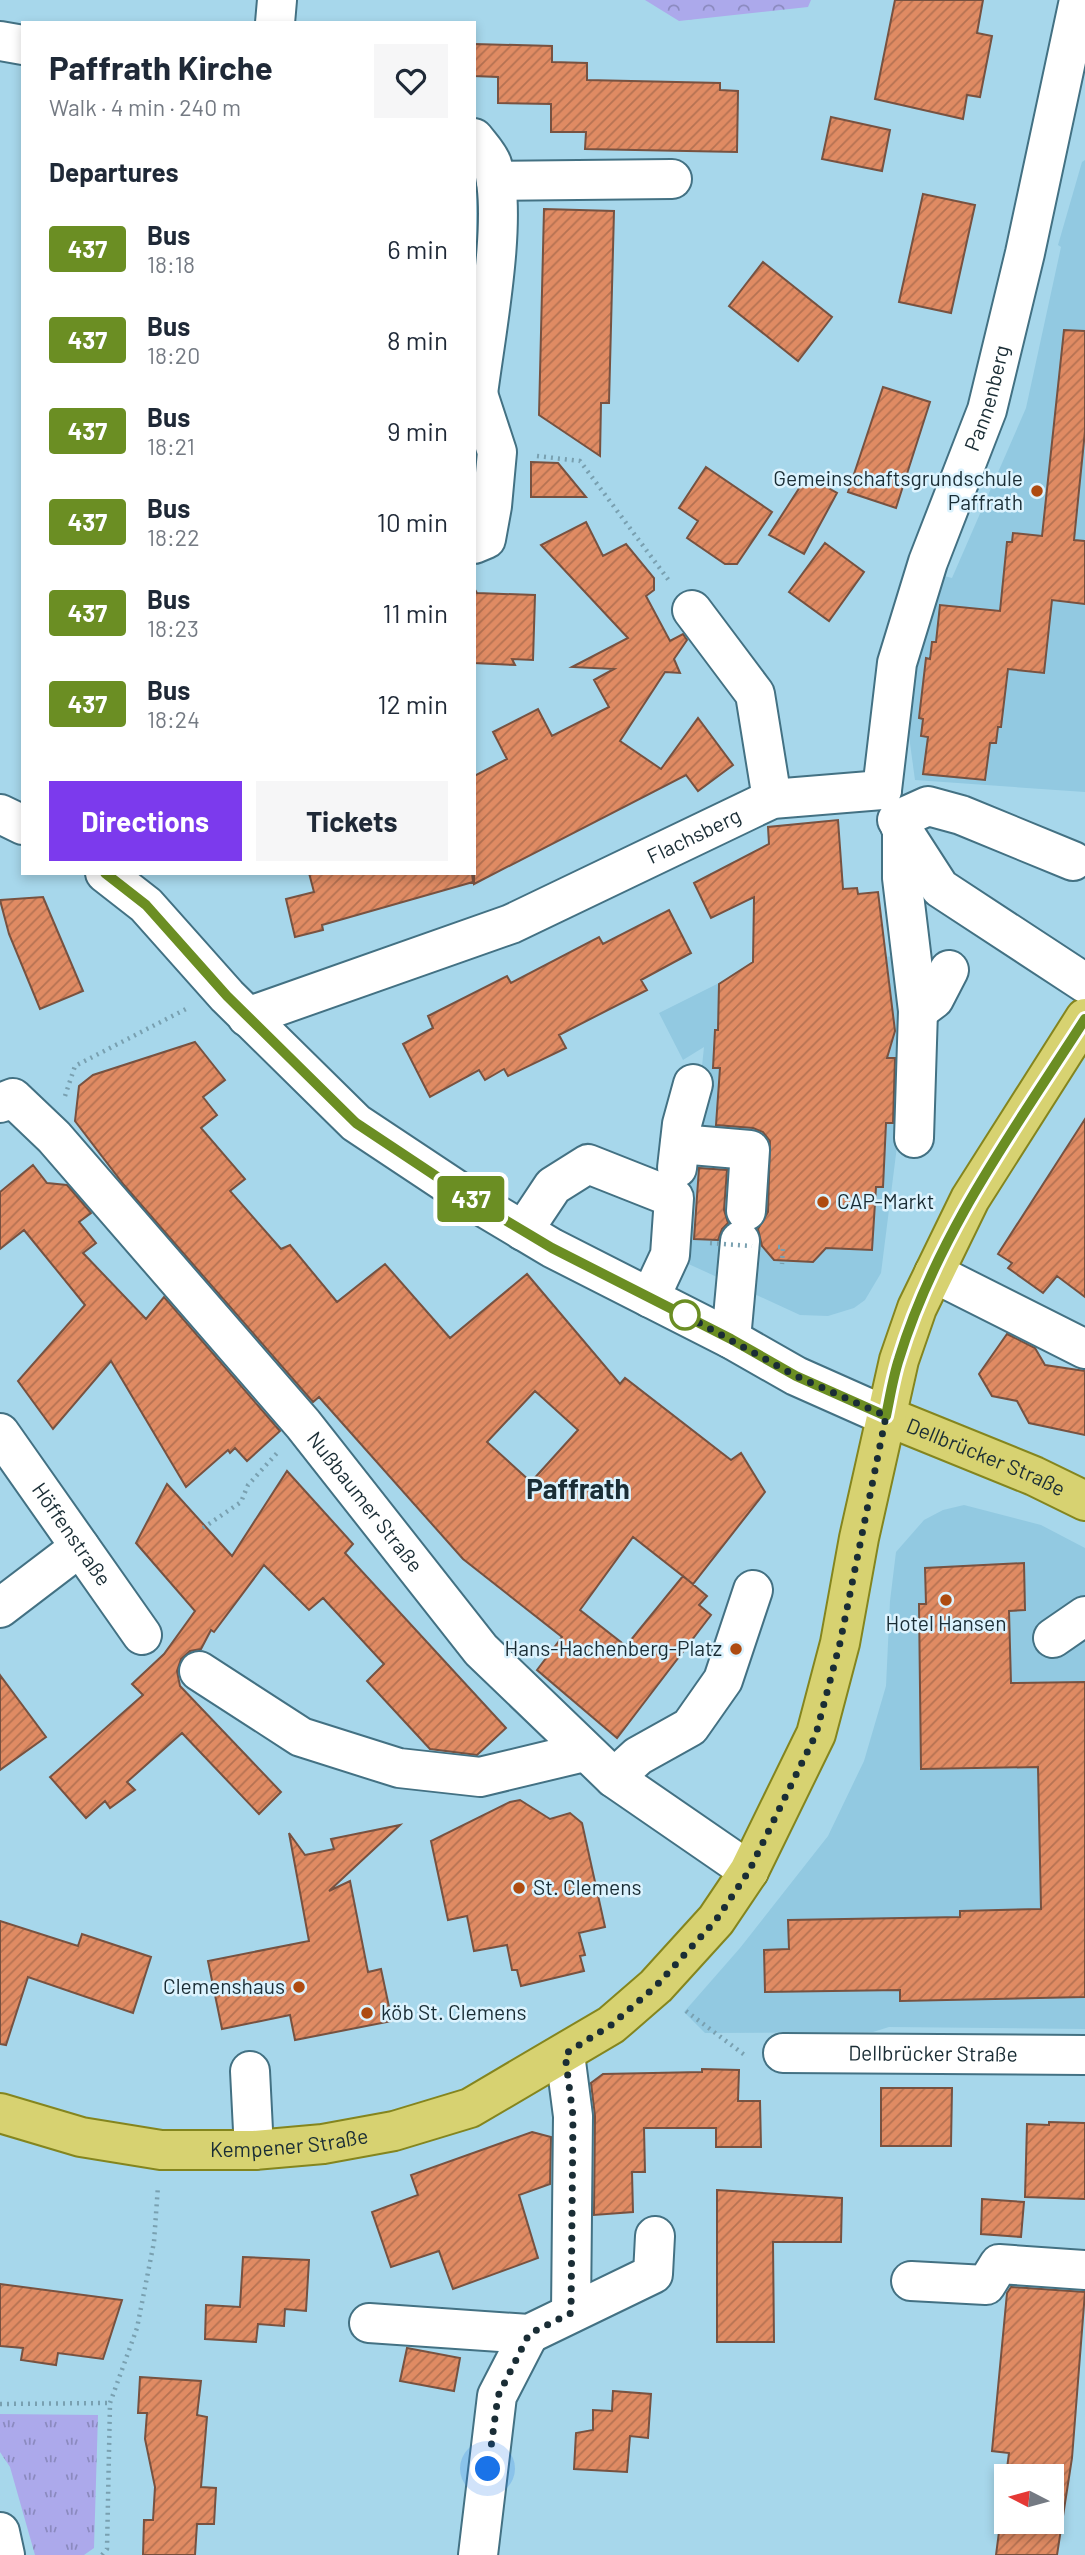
<!DOCTYPE html>
<meta charset="utf-8">
<style>
body{margin:0;font-family:Barlow,sans-serif;background:#f6f6f7;color:#1f2937;height:100vh;display:flex;flex-direction:column;font-size:26px;white-space:nowrap}
*{box-sizing:border-box;margin:0}
p{font-size:23px;color:#747a83}
.icon{flex:none;width:38px;height:38px;fill:none;stroke:currentColor;stroke-width:2;stroke-linecap:round;stroke-linejoin:round}
.map{position:relative;flex:1;overflow:hidden}
.drawer{position:absolute;left:21px;top:21px;width:455px;height:854px;display:flex;flex-direction:column;background:#fff;border-radius:0px;box-shadow:0 4px 10px #0003}
.drawer>*{flex:none}
.badge{padding:0 14px;border-radius:5px;font-size:24px;line-height:46px}
.needle{width:46px;rotate:276deg}
.tools{position:absolute;left:994px;top:2464px;display:grid;gap:14px}
.tools a{display:grid;place-items:center;width:70px;height:70px;border-radius:0px;background:#fff;box-shadow:0 4px 10px #0003;font-size:35px}
.you{position:absolute;width:35px;height:35px;margin:-18px;border:5px solid #fff;border-radius:50%;background:#1a73e8;box-shadow:0 0 0 10px #1a73e833}
.map>.badge{position:absolute;translate:-50% -50%;box-shadow:0 0 0 4px #fff}
h2{padding:0 28px;font-size:26px;line-height:63px}
.round{display:grid;place-items:center;flex:none;width:74px;height:74px;border-radius:0px;background:#f6f6f7}
.overview{display:flex;align-items:center;justify-content:space-between;height:119px;padding:0 28px}
h1{font-size:33px;font-weight:700;line-height:52px}
.cta{display:flex;gap:14px;margin-top:auto;padding:14px 28px}
.cta a{flex:1;height:80px;border-radius:0px;background:#7c3aed;color:#fff;font-size:28px;font-weight:700;line-height:80px;text-align:center}
.cta a+a{background:#f6f6f7;color:#1f2937}
ul{padding:0;list-style:none}
li{display:flex;align-items:center;gap:21px;height:91px;padding:0 28px}
li div{flex:1}
li b{display:block;font-size:26px}
li em{font-style:normal}
li .badge{min-width:77px;font-weight:700;text-align:center}
.map>svg:first-child{display:block}
.built{fill:#92c9e1}
.forest{fill:url(#forest-crowns)}
.park{fill:url(#park-tufts)}
.building{fill:url(#building-hatch);stroke:#775241;stroke-width:2;fill-rule:evenodd}
.lines{fill:none;stroke-linecap:round;stroke-linejoin:round}
.minor-casing{stroke:#437183;stroke-width:42}
.major-casing{stroke:#84851e;stroke-width:42}
.path{stroke:#79a0b0;stroke-width:4.5;stroke-dasharray:2 5;stroke-linecap:butt}
.minor{stroke:#fff;stroke-width:38}
.major{stroke:#d7d271;stroke-width:38}
.path-bridge{stroke:#79a0b0;stroke-width:4.5;stroke-dasharray:2 5;stroke-linecap:butt}
.line-casing{stroke:#fff;stroke-width:16}
.line{stroke:#6b8e23;stroke-width:10}
.walk{stroke:#1a2d35;stroke-width:7;stroke-dasharray:0 12.6}
.poi-dot{fill:#ae4b10;stroke:#dcf3fe;stroke-width:2.5}
.stop-dot{fill:#fff;stroke:#6b8e23;stroke-width:3.5}
.labels{text-anchor:middle;stroke-width:5;stroke-linejoin:round;paint-order:stroke}
.street-label{font-size:21px;fill:#1a2d35;stroke:#dcf3fe}
.poi-label{font-size:21px;fill:#1a2d35;stroke:#dcf3fe;text-anchor:end}
.district-label{font-size:28px;font-weight:bold;fill:#1a2d35;stroke:#dcf3fe}
</style>
<div class="map">
<svg width="1085" height="2555" viewBox="0 0 1085 2555">
<defs>
<pattern id="forest-crowns" width="20" height="18" patternUnits="userSpaceOnUse" patternTransform="scale(1.75)"><rect width="20" height="18" fill="#aca9eb"/><path d="M2 6a3 3 0 1 1 6 0M12 15a3 3 0 1 1 6 0" fill="none" stroke="#8b8abf"/></pattern>
<pattern id="park-tufts" width="24" height="20" patternUnits="userSpaceOnUse" patternTransform="scale(1.75)"><rect width="24" height="20" fill="#aca9eb"/><path d="M3 7l-1-3M5 7V3M7 7l1-3M15 17l-1-3M17 17v-4M19 17l1-3" fill="none" stroke="#8b8abf"/></pattern>
<pattern id="building-hatch" width="6" height="6" patternUnits="userSpaceOnUse" patternTransform="scale(1.75)"><rect width="6" height="6" fill="#e08b63"/><path d="M-1 1l2-2M0 6l6-6M5 7l2-2" fill="none" stroke="#b57252"/></pattern>
</defs>
<rect width="100%" height="100%" fill="#a7d7eb"/>
<!-- built -->
<path class="built" d="M1085,160v632l-170,-12 -6,-44 4,-54 23,-108 16,4 74,-170 35,-161 -3,-2 24,-83z
M897,956l11,103 -27,214 -16,27 -11,8 -26,8 -28,-1 -118,-54 22,-214 -21,13 -24,-47 94,-47z
M964,1505l77,20 44,23v481l-196,-2 -16,5 -168,1 -21,-21 56,-64 88,-112 36,-75 22,-75 4,-85 6,-49 28,-32 19,-10z"/>
<!-- forest -->
<path class="forest" d="M645,0h166l-3,7 -129,14z"/>
<!-- park -->
<path class="park" d="M0,2414l98,1 -4,133 -10,7h-49l-25,-88 -10,-15z"/>
<!-- building -->
<path class="building" d="M895,0h88l-6,33 15,3 -12,61 -13,-2 -4,24 -88,-20z
M474,44l78,2v16l35,1v17l133,3v7l18,1 -1,61 -152,-3 1,-17h-35v-28l-53,-1v-26l-24,-1z
M831,117l59,13 -8,41 -60,-12z
M923,194l52,11 -24,108 -52,-11z
M544,209l70,2 -5,192h-8l-1,53 -61,-41z
M763,262l69,55 -34,44 -69,-55z
M1064,330l21,1v100l-11,109 11,1v63l-33,-4 -8,73 -36,-4 -7,58h-3l-2,16h-6l-5,37 -62,-6 5,-37 -7,-1 2,-17 -4,-1 7,-60 4,1 2,-17h4l4,-37 60,6 7,-69h5l1,-9 29,3z
M883,387l47,15 -34,106 -48,-16z
M531,462l27,1 28,34h-55z
M706,467l66,45 -35,52h-12l-38,-26 11,-17 -19,-13z
M807,476l30,17 -33,61 -35,-19z
M586,522l17,34 23,-12 28,34v12l-8,6 24,45 13,-7 4,6 -13,19 6,14 -15,-1 -45,69 41,28 37,-51 35,47 -35,26 -12,-16 -212,109v-108l33,-17 -14,-27 45,-23 14,27 57,-29 -15,-27 20,-11 -42,-2 56,-29 -87,-93z
M825,543l39,29 -35,49 -40,-29z
M474,588l3,5 58,2 -2,65 -21,-1 3,6 -41,-2z
M838,820l5,69 14,-1 1,6 20,-2 17,139 -8,27h8l-2,65h-7l-3,64h-7l-4,63 -46,-2 -13,14 -39,-2 -12,-14 -4,-17 10,-17 2,-71 -7,-9 -10,-4 -37,-3 4,-57h-7l2,-38h3l1,-46 34,-22 1,-65 -43,21 -17,-35 75,-39 -1,-17z
M309,873h163l1,9 -151,43 1,5 -28,7 -9,-38 28,-7z
M43,897l40,94 -43,18 -31,-75 -9,-34z
M669,910l22,43 -50,27 6,10 -88,45 7,13 -58,28 -4,-7 -19,11 -6,-10 -49,27 -27,-53 30,-16 -5,-12 79,-40 4,7 88,-46 4,7z
M195,1042l30,38 -22,17 14,18 -16,13 44,51 -15,12 51,58 9,-4 47,57 48,-38 65,74 77,-64 93,110 5,-6 106,82 10,-7 24,39 -72,92 -60,-47 -53,73 46,36 57,-70 24,20 -8,9 12,10 -94,123 -80,-68 25,-33 -99,-78 -144,-162 -6,5 -189,-217 -49,-64 4,-35 14,-11zM535,1391l43,39 -47,52 -44,-40z
M1085,1119v178l-28,-21 -14,17 -35,-25 4,-5 -14,-9z
M33,1165l14,18 20,2 24,28 -12,9 17,21 -13,10 63,66 18,-22 116,134 -33,30 -12,-13 -5,5 -2,-3 -42,37 -75,-126 -58,68 -35,-48 67,-76 -61,-75 -24,19v-57z
M699,1168l28,2 -3,40 4,13 -6,6 -4,11 -24,-1z
M1007,1334l28,14 10,17 40,6v64l-56,-12 -12,-22 -25,-5 -13,-22z
M287,1471l66,73 -8,9 161,175 -29,27 -47,-6 -63,-68 17,-17 -61,-66 -14,12 -45,-45 -50,67 -3,-2 -10,19 -11,2 -9,8 -4,12 3,15 101,106 -22,22 -77,-81 -55,49 8,8 -25,18 -5,-7 -19,17 -36,-41 93,-82 -11,-11 32,-30 31,-43 -59,-68 31,-59 65,72z
M1024,1563l1,47 -16,1 2,72 74,-1v315l-185,4v-11l-135,2 -1,-42 25,-1 -1,-29 172,-3v-6l81,-2 -3,-142 -117,2 -2,-165h7l-1,-36z
M0,1675l46,62 -46,33z
M520,1800l30,19 20,-6 12,10 23,104 -26,6 6,22 -5,1 4,15 -63,15 -4,-16h-5l-5,-25 -33,6 -7,-35 -19,4 -17,-79 79,-39z
M400,1825l-71,66 21,-10 18,91 13,-3 11,52 -97,19 -5,-25 -68,14 -14,-68 101,-20 -20,-108 16,22 29,-6 -3,-10z
M0,1921l78,25 4,-12 69,23 -18,56 -105,-36 -22,68 -6,-1z
M702,2069l37,1 -1,31h22l1,46h-45v-19h-72l1,44h-13l1,40 -39,3 1,-99 -4,-33 12,-9 99,-2z
M881,2088h71l-1,58h-70z
M1049,2122l36,1v76l-60,-2 2,-73 22,1z
M532,2132l19,5 -1,47 -31,11 19,63 -85,31 -14,-38 -48,16 -19,-55 46,-17 -7,-20z
M717,2190l125,8 -1,44h-68l1,100h-57z
M982,2199l42,3 -3,35 -40,-3z
M243,2257l66,3 -3,51 -21,-2 -1,17 -26,-2 -2,18 -51,-3 1,-34 34,2z
M0,2284l122,16 -19,59 -45,-6 -2,12 -35,-5 2,-12 -23,-2z
M1011,2287l74,5 -13,166 -15,97h-61l10,-77v44h46v-46h-46l3,-23 -17,-2 15,-158z
M407,2348l53,10 -6,33 -54,-10z
M140,2377l61,4 -4,34 10,2 -6,70 15,1 -2,36h-17l-2,31h-52l1,-35h9l2,-33 -10,-48 2,-26h-9z
M613,2391l38,3 -3,44 -18,-2 -3,36 -53,-3 2,-36 17,-3v-20l19,1z"/>
<g class="lines">
<!-- minor casing -->
<g class="minor-casing">
<g id="minor">
<path d="M275,23l2,-23"/>
<path d="M0,41l23,4"/>
<path d="M474,138c6,8 15,17 18,26 17,51 -7,173 -14,230l-4,1"/>
<path d="M496,181l176,-2"/>
<path d="M474,544l12,-5 6,-33 5,-54 -19,-58"/>
<path d="M692,610l63,84 17,105"/>
<path id="s1" d="M882,790l15,-127 31,-101 59,-152 38,-157 54,-253"/>
<path d="M0,814l23,11"/>
<path d="M897,820l31,-14 33,9 112,46"/>
<path d="M900,826l40,62 145,95"/>
<path d="M902,832v46l16,133 -4,127"/>
<path d="M105,873l41,32 81,91 129,127 119,79 77,46 179,91 65,37 90,40"/>
<path d="M918,1011l16,-12 15,-29"/>
<path id="s2" d="M247,1017l264,-93 261,-125 110,-9"/>
<path id="s3" d="M0,1103l13,-5 41,39 249,287 178,226 133,128 135,93"/>
<path d="M680,1144l70,6 -4,61"/>
<path d="M677,1168l5,-44 11,-40"/>
<path d="M523,1231l30,-45 35,-22 86,34 -4,57 -20,43"/>
<path d="M934,1273l151,76"/>
<path d="M731,1339l9,-98"/>
<path id="s4" d="M0,1433l142,202"/>
<path d="M0,1608l80,-61"/>
<path d="M1053,1638l32,-22"/>
<path d="M199,1671l102,66 98,31 81,9 104,-25"/>
<path d="M614,1778l24,-22 52,-29 33,-47 30,-90"/>
<path id="s5" d="M783,2053l302,2"/>
<path d="M565,2054l8,62 -2,197"/>
<path d="M250,2071l4,79"/>
<path d="M911,2281l75,4 13,-21 86,6"/>
<path d="M369,2323l160,11 124,-60 2,-38"/>
<path d="M0,2532l5,23"/>
<path d="M478,2555l19,-159 32,-62"/>
</g>
</g>
<!-- major casing -->
<g class="major-casing">
<g id="major">
<path id="s6" d="M886,1416l148,60 51,25"/>
<path id="s7" d="M0,2113l81,24 80,13h93l69,-6 71,-13 76,-23 141,-83 45,-39 60,-66 33,-49 67,-137 24,-91 19,-105 40,-178 18,-52 53,-109 115,-181"/>
</g>
</g>
<!-- path -->
<path class="path" d="M537,456l43,5 90,121
M65,1096l10,-30 111,-57
M778,1247h5l-1,17
M203,1528l38,-26 7,-17 29,-32
M686,2011l60,45
M0,2404l110,-1
M102,2555l5,-6 3,-146 27,-75 17,-86 4,-56"/>
<!-- minor -->
<use href="#minor" class="minor"/>
<!-- major -->
<use href="#major" class="major"/>
<!-- path-bridge -->
<path class="path-bridge" d="M710,1243l42,3"/>
</g>
<g class="lines">
<!-- line casing -->
<g class="line-casing">
<path id="line" d="M105,873l41,32 81,91 129,127 119,79 77,46 179,91 65,37 90,40c4,-19 7,-39 13,-57 38,-125 117,-232 186,-340"/>
</g>
<!-- line -->
<use href="#line" class="line"/>
<!-- walk -->
<path class="walk" d="M488,2469l10,-73 31,-62 42,-21 2,-197 -8,-62 46,-29 45,-39 60,-66 33,-49 67,-137 24,-91 46,-227 -90,-40 -111,-61"/>
</g>
<!-- markers -->
<g class="poi-dot">
<circle cx="1037" cy="491" r="7"/>
<circle cx="823" cy="1202" r="7"/>
<circle cx="946" cy="1600" r="7"/>
<circle cx="736" cy="1649" r="7"/>
<circle cx="519" cy="1888" r="7"/>
<circle cx="299" cy="1987" r="7"/>
<circle cx="367" cy="2013" r="7"/>
</g>
<circle class="stop-dot" cx="685" cy="1315" r="14"/>
<g class="labels">
<!-- street labels -->
<g class="street-label">
<text dy="7" stroke="none"><textPath href="#s1" startOffset="408">Pannenberg</textPath></text>
<text dy="7" stroke="none"><textPath href="#s2" startOffset="483">Flachsberg</textPath></text>
<text dy="7" stroke="none"><textPath href="#s6" startOffset="108">Dellbrücker Straße</textPath></text>
<text dy="7" stroke="none"><textPath href="#s3" startOffset="550">Nußbaumer Straße</textPath></text>
<text dy="7" stroke="none"><textPath href="#s4" startOffset="124">Höffenstraße</textPath></text>
<text dy="7" stroke="none"><textPath href="#s5" startOffset="150">Dellbrücker Straße</textPath></text>
<text dy="7" stroke="none"><textPath href="#s7" startOffset="294">Kempener Straße</textPath></text>
</g>
<!-- poi labels -->
<g class="poi-label">
<text x="1023" y="486">Gemeinschaftsgrundschule<tspan x="1023" dy="24">Paffrath</tspan></text>
<text x="837" y="1209" text-anchor="start">CAP-Markt</text>
<text x="946" y="1631" text-anchor="middle">Hotel Hansen</text>
<text x="722" y="1656">Hans-Hachenberg-Platz</text>
<text x="533" y="1895" text-anchor="start">St. Clemens</text>
<text x="285" y="1994">Clemenshaus</text>
<text x="381" y="2020" text-anchor="start">köb St. Clemens</text>
</g>
<!-- district labels -->
<g class="district-label">
<text x="578" y="1499">Paffrath</text>
</g>
</g>
</svg>
<div class="tools">
<a><svg class="needle" viewBox="-14 -14 28 28"><path d="M0-13l5 13h-10z" fill="#e53935"/><path d="M0 13l5-13h-10z" fill="#747a83"/></svg></a>
</div>
<div class="you" style="left:488px;top:2469px"></div>
<b class="badge" style="left:471px;top:1199px;background:#6b8e23;color:#fff">437</b>
<section class="drawer">
<div class="overview"><div><h1>Paffrath Kirche</h1><p>Walk · 4 min · 240 m</p></div><a class="round"><svg class="icon" aria-label="heart" viewBox="0 0 24 24"><path d="M12 20l-8-8c-3-5 5-10 8-4 3-6 11-1 8 4z"/></svg></a></div>
<h2>Departures</h2>
<ul>
<li><span class="badge" style="background:#6b8e23;color:#fff">437</span><div><b>Bus</b><p>18:18</p></div><em>6 min</em></li>
<li><span class="badge" style="background:#6b8e23;color:#fff">437</span><div><b>Bus</b><p>18:20</p></div><em>8 min</em></li>
<li><span class="badge" style="background:#6b8e23;color:#fff">437</span><div><b>Bus</b><p>18:21</p></div><em>9 min</em></li>
<li><span class="badge" style="background:#6b8e23;color:#fff">437</span><div><b>Bus</b><p>18:22</p></div><em>10 min</em></li>
<li><span class="badge" style="background:#6b8e23;color:#fff">437</span><div><b>Bus</b><p>18:23</p></div><em>11 min</em></li>
<li><span class="badge" style="background:#6b8e23;color:#fff">437</span><div><b>Bus</b><p>18:24</p></div><em>12 min</em></li>
</ul>
<div class="cta"><a>Directions</a><a>Tickets</a></div>
</section>
</div>
